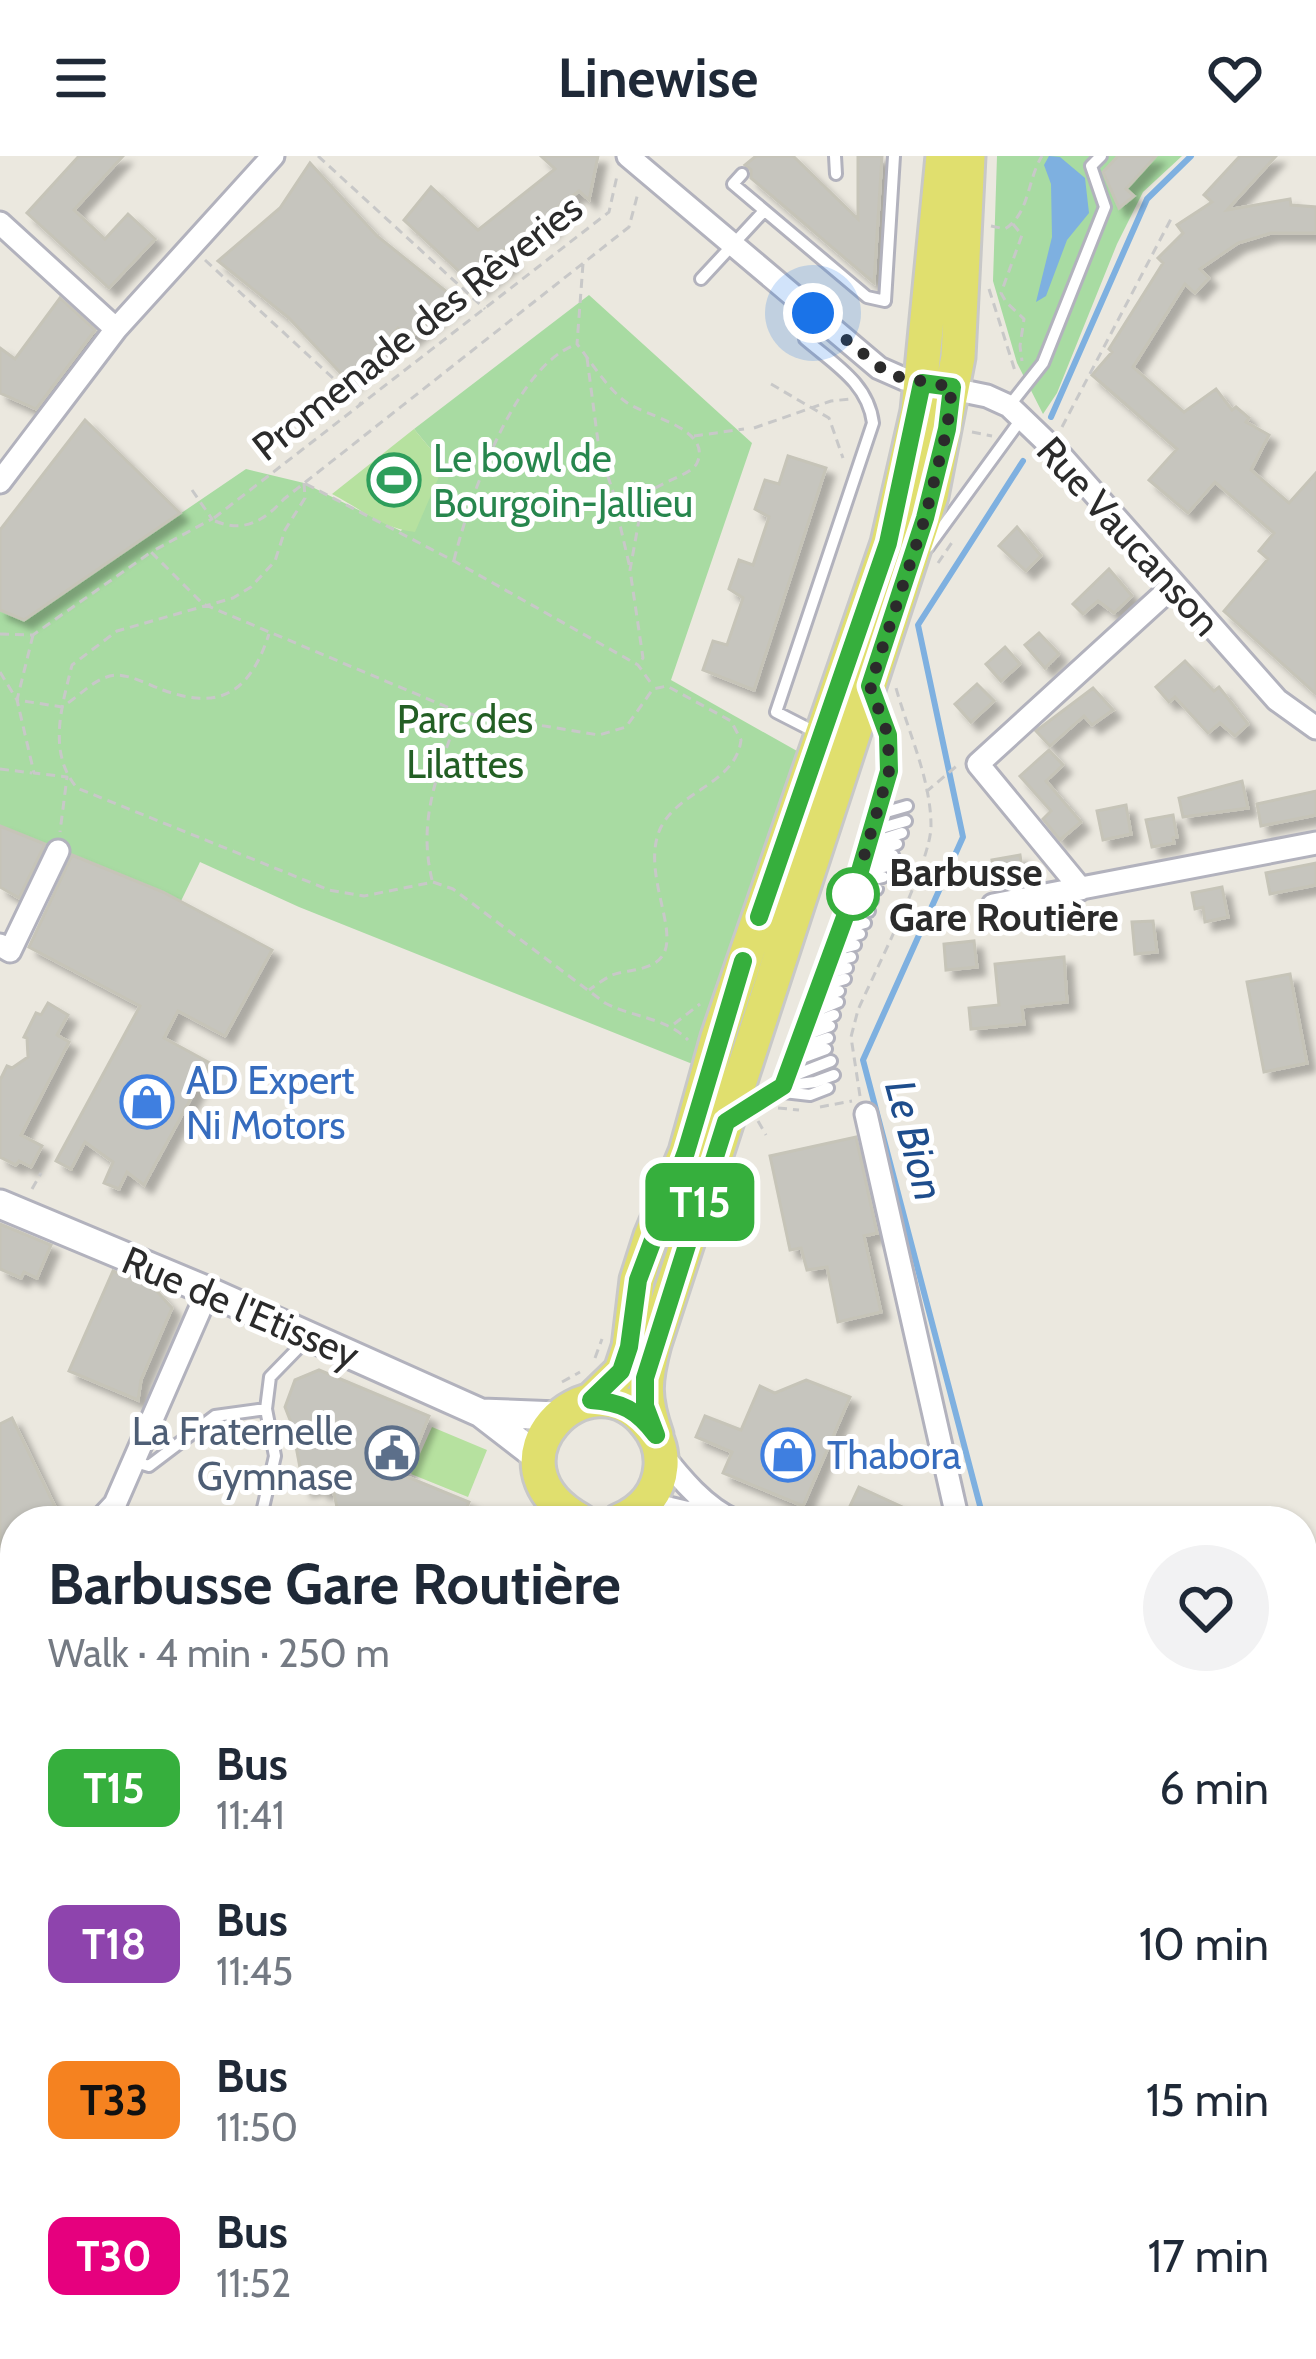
<!DOCTYPE html>
<meta charset="utf-8">
<style>
body{margin:0;font-family:Cabin,sans-serif;background:#f2f2f3;color:#1f2937;height:100vh;display:flex;flex-direction:column;font-size:45px;white-space:nowrap}
*{box-sizing:border-box;margin:0}
p{font-size:39px;color:#747a83}
.icon{flex:none;width:66px;height:66px;fill:none;stroke:currentColor;stroke-width:2;stroke-linecap:round;stroke-linejoin:round}
.map{position:relative;flex:1;overflow:hidden}
.panel{position:absolute;left:0px;top:1350px;width:1317px;height:855px;display:flex;flex-direction:column;background:#fff;border-radius:48px 48px 0 0;box-shadow:0 3px 9px #0004}
.panel>*{flex:none}
.badge{padding:0 24px;border-radius:18px;font-size:42px;line-height:78px}
.you{position:absolute;width:60px;height:60px;margin:-30px;border:9px solid #fff;border-radius:50%;background:#1a73e8;box-shadow:0 0 0 18px #1a73e833}
.map>.badge{position:absolute;translate:-50% -50%;box-shadow:0 0 0 6px #fff}
.round{display:grid;place-items:center;flex:none;width:126px;height:126px;border-radius:63px;background:#f2f2f3}
.headline{display:flex;align-items:center;justify-content:space-between;height:204px;padding:0 48px}
h1{font-size:57px;font-weight:800;line-height:90px}
ul{padding:0;list-style:none}
li{display:flex;align-items:center;gap:36px;height:156px;padding:0 48px}
li div{flex:1}
li b{display:block;font-size:45px}
li em{font-style:normal}
li .badge{min-width:132px;font-weight:700;text-align:center}
header{display:flex;justify-content:space-between;align-items:center;height:156px;padding:0 48px;background:#fff;font-size:54px;font-weight:800}
.map>svg:first-child{display:block}
.green{fill:#a8dba2}
.pitch{fill:#b6e19f}
.water{fill:#7eb0e0}
.lines{fill:none;stroke-linecap:round;stroke-linejoin:round}
.stream{stroke:#7eb0e0;stroke-width:6}
.building{fill:#c6c5be;stroke:#c6c4b8;stroke-width:3;filter:url(#shadow)}
.service-casing{stroke:#b2b2bd;stroke-width:16}
.minor-casing{stroke:#b2b2bd;stroke-width:27}
.tertiary-casing{stroke:#b2b2bd;stroke-width:33}
.secondary-casing{stroke:#b2b2bd;stroke-width:36}
.primary-casing{stroke:#c8c8c8;stroke-width:39}
.path{stroke:#c8c8c8;stroke-width:3;stroke-dasharray:9 6;stroke-linecap:butt}
.service{stroke:#fff;stroke-width:10}
.minor{stroke:#fff;stroke-width:21}
.tertiary{stroke:#fff;stroke-width:27}
.secondary{stroke:#fff;stroke-width:30}
.primary{stroke:#e0df6e;stroke-width:33}
.line-casing{stroke:#fff;stroke-width:27}
.line{stroke:#36af3d;stroke-width:18}
.walk{stroke:#2b2b2b;stroke-width:12;stroke-dasharray:0 21.6}
.stop-dot{fill:#fff;stroke:#36af3d;stroke-width:6}
.labels{text-anchor:middle;stroke-width:10;stroke-linejoin:round;paint-order:stroke}
.street-label{font-size:39px;fill:#2b2b2b;stroke:#fff}
.leisure-label{font-size:39px;fill:#27864d;stroke:#fff;text-anchor:start}
.park-label{font-size:39px;fill:#235f24;stroke:#fff}
.stop-label{font-size:39px;font-weight:bold;fill:#2b2b2b;stroke:#fff;text-anchor:start}
.shop-label{font-size:39px;fill:#366cbe;stroke:#fff;text-anchor:start}
.service-label{font-size:39px;fill:#4e5e75;stroke:#fff;text-anchor:end}
.water-label{font-size:42px;font-style:italic;fill:#1e4d8c;stroke:#fff}
</style>
<header><svg class="icon" aria-label="menu" viewBox="0 0 24 24"><path d="M4 6h16M4 12h16M4 18h16"/></svg>Linewise<svg class="icon" aria-label="heart" viewBox="0 0 24 24"><path d="M12 20l-8-8c-3-5 5-10 8-4 3-6 11-1 8 4z"/></svg></header>
<div class="map">
<svg width="1316" height="2203" viewBox="0 0 1316 2203">
<defs>
<filter id="shadow"><feDropShadow dx="8" dy="8" stdDeviation="3" flood-color="#0004"/></filter>
</defs>
<rect width="100%" height="100%" fill="#ebe8df"/>
<!-- green -->
<path class="green" d="M997,0h185l-39,36 -26,52 -60,149 -14,21 -26,-51 -24,-82z
M589,139l163,148 -81,237 126,71 -102,314 -396,-158 -99,-45 -19,39 -181,-75v-215l24,9 222,-151 58,14 97,48 43,-66 -30,-36z
M1302,2121l14,3v79h-36l-10,-13h32z"/>
<!-- pitch -->
<path class="pitch" d="M414,273l30,36 -29,67c-31,-3 -56,-24 -83,-38z
M432,1271l55,23 -19,47 -57,-23z"/>
<!-- water -->
<path class="water" d="M1049,0l11,1 25,21 4,35 -22,27 -21,56 -10,6 16,-65 -1,-53 -7,-19z"/>
<g class="lines">
<!-- stream -->
<path class="stream" d="M1051,261l96,-218 44,-43
M984,1365l-121,-461 100,-223 -45,-212 105,-164
M1302,1845l14,23"/>
</g>
<!-- building -->
<path class="building" d="M79,0h44l-49,54 31,29 23,-25 27,25 -46,49 -82,-75z
M541,0h57l-9,44 -10,-9 -21,16 -2,14 -9,11 -22,1 -23,19 10,8 -35,28 -73,-68 27,-33 47,43 77,-61z
M756,0h37l65,63v-63h24l-8,127 -123,-105v-8l-6,-5z
M1118,0h38l-30,33 8,7 -15,12 -16,-36z
M1240,0h36l-49,54 63,-11 1,6 25,2v26h-45l-33,10 -38,26 9,9 -14,15 -10,-9 -52,83 51,45 32,-23 16,21 4,-3 13,11 -3,4 23,13 -18,35 38,33 27,-30v221l-92,-83 44,-52 -9,-8 15,-18 -59,-51 -27,31 -39,-33 28,-31 -85,-74 20,-23 -3,-3 54,-86 -5,-5 25,-25 -6,-8 35,-23 -8,-7z
M310,7l67,73 80,64 -47,38 -12,-10 -48,55 -61,-65 -71,-57 62,-53z
M60,142l35,32 -59,79 -36,-16v-45l15,11z
M85,264l95,93 -156,107 -24,-10v-80z
M788,300l38,12 -72,222 -51,-20 10,-29 14,4 16,-47 -14,-9 10,-29 14,5 16,-48 -14,-8 10,-29 14,4z
M1017,371l24,29 -15,15 -27,-25z
M1109,413l23,27 -18,17 -16,-12 -15,13 -10,-10z
M1039,477l20,21 -14,14 -20,-23z
M1005,491l15,17 -19,17 -15,-17z
M1185,505l29,30 5,-4 29,37 -13,12 -15,-13 -12,10 -33,-36 -6,5 -13,-15z
M977,528l17,17 -23,21 -16,-18z
M1093,532l20,22 -21,15 -8,-9 -34,30 -14,-15z
M1049,594l14,15 -17,16 35,41 -21,18 -17,-21 8,-8 -31,-35z
M1242,625l6,27 -65,9 -4,-19z
M1316,635v24l-55,11 -4,-22z
M1126,649l5,29 -28,6 -6,-29z
M1173,659l4,22 -4,1 1,5 -22,4 -6,-27z
M0,670l45,18 -26,54 -19,-11z
M72,699l91,37 109,58 -47,86 -47,-25 -14,27 46,25 -66,122 -17,-13 -8,17 -15,-6 9,-21 -28,-20 -14,27 -15,-8 84,-155 -111,-59z
M1020,699l4,26 -27,4 -5,-25z
M1316,707v22l-46,9 -4,-21z
M1222,731l6,30 -23,5 -2,-15 -8,2 -3,-16z
M1153,765l4,31 -22,2 -3,-32z
M974,785l3,26 -31,3 -2,-26z
M1064,801l3,45 -45,5 2,17 -53,5 -2,-21 30,-3 -4,-41z
M1290,818l17,89 -43,9 -17,-90z
M48,847l20,12 -11,20 12,7 -48,93 21,11 -11,21 -12,-6 -3,4 -16,-8v-77l7,-14 5,2 16,-11 -1,-19 -3,-1 12,-24 5,2z
M856,981l21,96 -13,3 17,76 -43,10 -11,-55 -20,3 -6,-22 -11,2 -20,-94z
M0,1068l51,21 -14,33 -13,-6 -3,6 -21,-9z
M113,1115l40,16 19,21 -31,72 -3,20 -69,-29z
M319,1214l110,46 -24,60 64,26 -8,19h-121l-7,-32 -12,2 -1,-6 -16,4 -12,-64 -7,-18 10,-27z
M806,1224l44,17 -47,109 -80,-33 9,-21 -36,-15 9,-21 36,14 19,-44 15,7z
M12,1262l50,103h-47v24l-15,7v-128z
M859,1331l74,34h-90z
M15,1680v52l-7,1 -8,-50z
M1316,1691v59l-14,5v-59z
M5,2069l10,38v68l-13,3 -2,-108z"/>
<g class="lines">
<!-- service casing -->
<g class="service-casing">
<path id="service" d="M835,0l1,18
M742,18l-9,10 134,113 18,4 9,-145
M701,123l63,-68
M813,157l-9,14 1,12c29,25 63,44 68,84l-97,289 43,22
M1009,250l34,-43 62,-156 -14,-41 10,-10
M928,391l94,-129
M876,659l31,-9
M871,675l35,-10
M868,688l34,-11
M865,698l32,-10
M862,707l31,-8
M859,717l29,-7
M856,728l27,-7
M852,739l25,-6
M849,750l23,-6
M844,761l25,-6
M840,774l25,-7
M836,784l24,-6
M832,795l23,-6
M828,807l23,-6
M823,819l24,-7
M819,831l26,-8
M814,845l25,-10
M809,858l29,-12
M805,870l29,-11
M800,881l30,-11
M796,893l32,-11
M791,906l35,-13
M785,923l46,-18
M783,930l32,-4 19,-7
M775,935l35,4 18,-7
M739,958l44,-28 69,-191 37,-124 -1,-36 -13,-39
M132,1305l17,5 66,-50 51,-7
M260,1365l15,-65 -9,-47 4,-32 37,-38
M1257,2190l10,13
M1013,2192l1,-2
M382,2203v-2"/>
</g>
<!-- minor casing -->
<g class="minor-casing">
<path id="minor" d="M628,0l251,212 25,11 83,17 22,10 53,51 215,243 39,28
M0,67l116,106
M0,326l116,-153 157,-173
M1081,733l-103,-125 196,-179
M993,749l323,-62
M0,789l10,6 48,-100
M866,958l92,407
M660,1296c20,26 45,56 75,69
M647,1347l38,9 34,2
M99,1365l16,-17 93,-213
M0,1453l15,-13
M0,1791l15,-3
M0,1838l15,60
M86,2190l3,13
M164,2203l53,-5 33,5"/>
</g>
<!-- tertiary casing -->
<g class="tertiary-casing">
<path id="tertiary" d="M0,1048l208,87 273,122 57,44
M481,1257l77,3"/>
</g>
<!-- secondary casing -->
<g class="secondary-casing">
<path id="secondary" d="M1302,1954l14,-1
M1302,2108l14,3
M1059,2203l17,-13"/>
</g>
<!-- primary casing -->
<g class="primary-casing">
<path id="primary" d="M591,1244l30,-29 8,-24 8,-67 14,-44 35,-84 32,-115 170,-494 30,-132 25,-255
M656,1279c-13,-37 -12,-54 -2,-91l277,-848 27,-139 10,-201
M581,1365c-105,-58 9,-171 66,-97 10,12 15,26 14,42 -2,26 -18,45 -42,55
M291,2203l4,-13
M320,2203l5,-13"/>
</g>
<!-- path -->
<path class="path" d="M318,0l167,153
M1013,68l9,11 -21,58 5,9 18,17 -4,27 2,15
M991,70l14,3c25,-16 22,-49 37,-73
M205,104l156,144
M583,108l-6,80c15,19 29,43 49,58 18,14 87,26 71,61 -6,13 -41,19 -54,35l-13,72 13,88 -5,7
M989,133l26,82
M587,202l12,91 16,49
M771,228l58,34 14,40
M1062,271l110,-210
M754,272l77,-27 19,-2
M972,276l20,4
M694,280l50,-7
M304,327l1,15 -20,32 -10,31 -24,26 -18,11 -116,33 -45,34c-10,41 -25,87 5,123l252,102 35,6 69,-14 20,7 152,114c29,15 60,14 83,37
M306,328l148,77 184,104 15,21
M192,334l20,29 -61,33 52,52 256,108 140,23 27,-8 27,-38 14,-3 64,35 10,19c-5,43 -62,51 -80,87 -21,43 18,102 2,128 -10,16 -34,14 -51,20 -8,4 -16,10 -23,15
M617,356l13,56
M214,362l395,-306 8,-36
M215,365c29,12 49,0 69,-22l345,-272 9,-34
M454,404c15,-60 60,-193 121,-215
M938,407l15,-22
M0,478l33,1 117,-82
M33,479l-16,65 45,7c18,-11 35,-32 56,-32 15,1 31,10 45,15 58,21 87,2 106,-56
M0,516l17,28 17,73 33,4 -7,55
M0,613l32,4
M926,636l33,-28
M432,724c-15,-63 7,-108 27,-168
M674,868l26,-20
M860,940l-9,-59 7,-27c17,-39 73,-148 73,-184 0,-46 -23,-95 -35,-138
M820,951l32,-6
M778,952l21,2
M758,965l8,14
M32,1033l9,-16
M595,1202l7,-19
M562,1226l18,-10"/>
<!-- service -->
<use href="#service" class="service"/>
<!-- minor -->
<use href="#minor" class="minor"/>
<!-- tertiary -->
<use href="#tertiary" class="tertiary"/>
<!-- secondary -->
<use href="#secondary" class="secondary"/>
<!-- primary -->
<use href="#primary" class="primary"/>
</g>
<g class="lines">
<!-- line casing -->
<g class="line-casing">
<path id="line" d="M743,805l-57,191 -48,128 -9,67 -8,24 -30,29c31,2 46,10 65,35l-11,-29v-28l81,-256 57,-36 70,-191 36,-124 -1,-36 -18,-49 55,-168 22,-89 5,-42 -30,-4 -34,160 -129,374"/>
</g>
<!-- line -->
<use href="#line" class="line"/>
<!-- walk -->
<path class="walk" d="M813,157l77,62 62,12 -5,42 -22,89 -55,168 18,49 1,36 -36,123"/>
</g>
<!-- icons -->
<defs>
<g id="stadium-ring" transform="scale(2.7)"><circle r="9.5" fill="#fff" stroke="#2e9e5b" stroke-width="1.5"/><path d="M0-5a6.5 5 0 1 0 0 10a6.5 5 0 1 0 0-10ZM-3.5-1.8h7v3.6h-7Z" fill="#2e9e5b"/></g>
<g id="shop-ring" transform="scale(2.7)"><circle r="9.5" fill="#fff" stroke="#3f7fe0" stroke-width="1.5"/><path d="M-5-2.5h2.3a2.7 3.5 0 0 1 5.4 0H5L5.5 6h-11ZM-1.5-2.5h3a1.5 2.3 0 0 0-3 0Z" fill="#3f7fe0"/></g>
<g id="civic-ring" transform="scale(2.7)"><circle r="9.5" fill="#fff" stroke="#5c6f8a" stroke-width="1.5"/><path d="M-.6-6.5H3V-4.5H.6V-3L4-1V1h2V6H-6V1h2V-1L-.6-3ZM-1.2 2.5V6h2.4V2.5Z" fill="#5c6f8a"/></g>
</defs>
<g fill-rule="evenodd">
<use href="#stadium-ring" x="394" y="324"/>
<use href="#shop-ring" x="147" y="946"/>
<use href="#civic-ring" x="392" y="1297"/>
<use href="#shop-ring" x="788" y="1299"/>
</g>
<!-- markers -->
<circle class="stop-dot" cx="853" cy="738" r="24"/>
<g class="labels">
<!-- street labels -->
<g class="street-label">
<text transform="translate(417 171) rotate(-38)" y="14">Promenade des Rêveries</text>
<text transform="translate(1129 380) rotate(48)" y="14">Rue Vaucanson</text>
<text transform="translate(241 1151) rotate(23)" y="14">Rue de l'Etissey</text>
</g>
<!-- leisure labels -->
<g class="leisure-label">
<text x="433" y="316">Le bowl de<tspan x="433" dy="45">Bourgoin-Jallieu</tspan></text>
</g>
<!-- park labels -->
<g class="park-label">
<text x="465" y="577">Parc des<tspan x="465" dy="45">Lilattes</tspan></text>
</g>
<!-- stop labels -->
<g class="stop-label">
<text x="889" y="730">Barbusse<tspan x="889" dy="45">Gare Routière</tspan></text>
</g>
<!-- shop labels -->
<g class="shop-label">
<text x="186" y="938">AD Expert<tspan x="186" dy="45">Ni Motors</tspan></text>
<text x="827" y="1313">Thabora</text>
</g>
<!-- service labels -->
<g class="service-label">
<text x="353" y="1289">La Fraternelle<tspan x="353" dy="45">Gymnase</tspan></text>
</g>
<!-- water labels -->
<g class="water-label">
<text transform="translate(915 984) rotate(75)" y="15">Le Bion</text>
</g>
</g>
</svg>
<div class="you" style="left:813px;top:157px"></div>
<b class="badge" style="left:700px;top:1046px;background:#36af3d;color:#fff">T15</b>
<section class="panel">
<div class="headline"><div><h1>Barbusse Gare Routière</h1><p>Walk · 4 min · 250 m</p></div><a class="round"><svg class="icon" aria-label="heart" viewBox="0 0 24 24"><path d="M12 20l-8-8c-3-5 5-10 8-4 3-6 11-1 8 4z"/></svg></a></div>
<ul>
<li><span class="badge" style="background:#36af3d;color:#fff">T15</span><div><b>Bus</b><p>11:41</p></div><em>6 min</em></li>
<li><span class="badge" style="background:#8e44ad;color:#fff">T18</span><div><b>Bus</b><p>11:45</p></div><em>10 min</em></li>
<li><span class="badge" style="background:#f58220;color:#111">T33</span><div><b>Bus</b><p>11:50</p></div><em>15 min</em></li>
<li><span class="badge" style="background:#e6007e;color:#fff">T30</span><div><b>Bus</b><p>11:52</p></div><em>17 min</em></li>
</ul>
</section>
</div>
